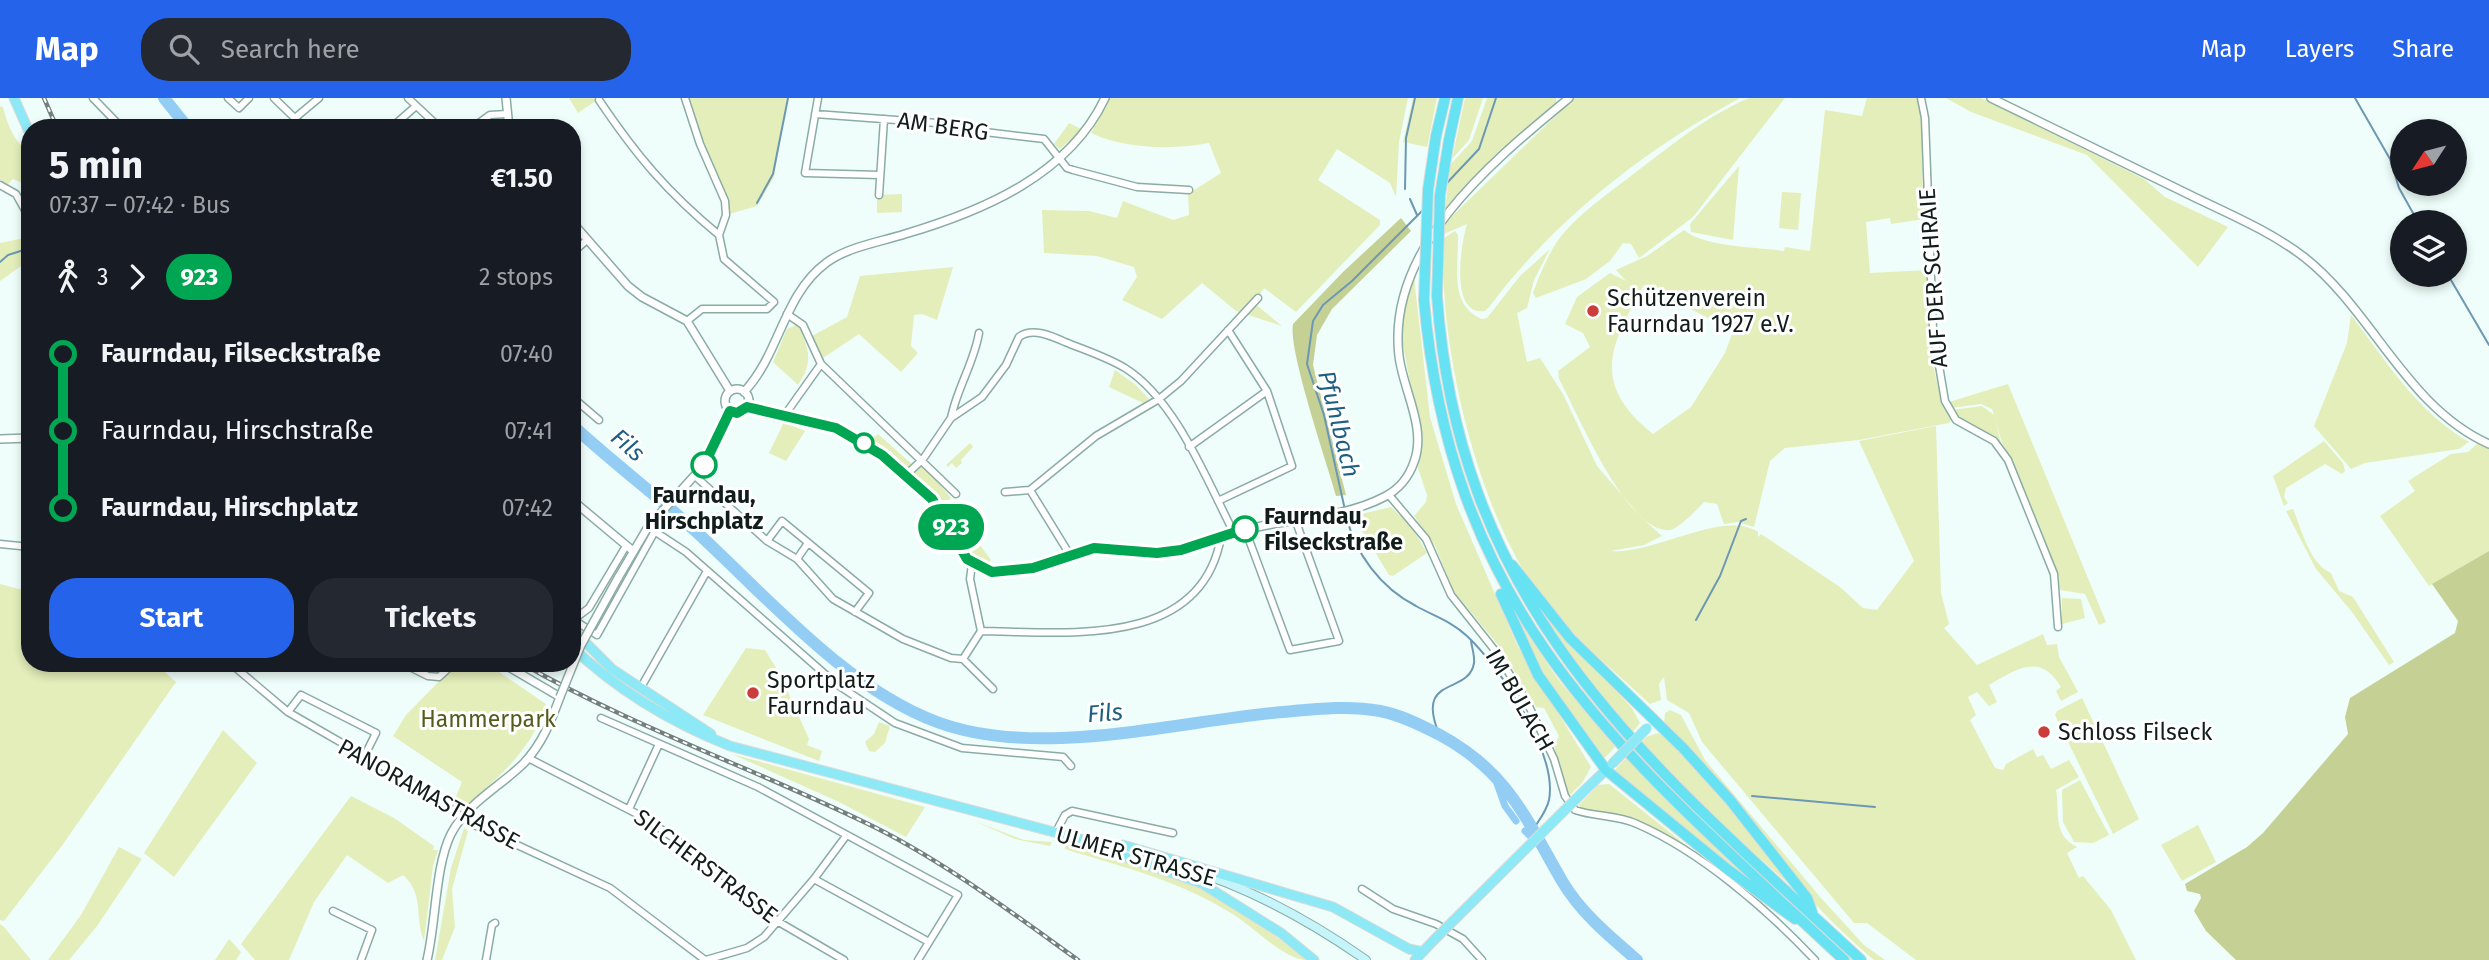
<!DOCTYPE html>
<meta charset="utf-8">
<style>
body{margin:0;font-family:"Fira Sans",sans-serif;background:#242831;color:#f1f3f6;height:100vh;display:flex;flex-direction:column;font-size:26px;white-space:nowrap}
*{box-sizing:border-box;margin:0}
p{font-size:23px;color:#9ea1a6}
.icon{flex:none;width:38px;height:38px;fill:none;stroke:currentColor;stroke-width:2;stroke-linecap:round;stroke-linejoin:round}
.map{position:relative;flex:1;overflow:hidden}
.side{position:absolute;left:21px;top:21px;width:560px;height:553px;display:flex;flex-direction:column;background:#171b24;border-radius:28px;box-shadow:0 4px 10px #0003}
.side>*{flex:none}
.badge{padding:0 14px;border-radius:23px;font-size:24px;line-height:46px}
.needle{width:46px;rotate:234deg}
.tools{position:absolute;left:2390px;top:21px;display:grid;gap:14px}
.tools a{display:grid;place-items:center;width:77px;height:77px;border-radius:50%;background:#171b24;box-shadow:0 4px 10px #0003;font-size:35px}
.map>.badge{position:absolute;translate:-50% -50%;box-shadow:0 0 0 4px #fff}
.legs{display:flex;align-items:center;gap:10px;height:77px;padding:0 28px;font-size:23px}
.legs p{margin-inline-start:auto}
.headline{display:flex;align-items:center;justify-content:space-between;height:119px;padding:0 28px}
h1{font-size:38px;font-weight:700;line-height:52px}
.button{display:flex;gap:14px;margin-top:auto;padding:14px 28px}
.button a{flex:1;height:80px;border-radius:28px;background:#2563eb;color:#fff;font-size:28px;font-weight:700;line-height:80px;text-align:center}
.button a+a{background:#242831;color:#f1f3f6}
ul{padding:0 28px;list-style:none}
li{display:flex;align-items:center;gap:24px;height:77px;font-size:26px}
li i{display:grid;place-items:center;width:10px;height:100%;margin:0 9px;background:currentColor}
li i::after{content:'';width:18px;height:18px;margin:-9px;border:5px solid;border-radius:50%;background:#171b24}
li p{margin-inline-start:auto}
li:first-child i{background:linear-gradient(#0000 50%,currentColor 0)}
li:last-child i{background:linear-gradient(currentColor 50%,#0000 0)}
header{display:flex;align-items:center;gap:42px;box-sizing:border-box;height:98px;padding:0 35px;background:#2563eb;color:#fff}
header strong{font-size:33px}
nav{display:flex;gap:38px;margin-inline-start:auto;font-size:24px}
.search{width:490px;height:63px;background:#242831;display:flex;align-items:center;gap:18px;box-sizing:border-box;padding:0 24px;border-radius:28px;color:#9ea1a6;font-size:26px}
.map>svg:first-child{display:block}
.green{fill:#e4eeba;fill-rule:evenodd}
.forest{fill:#c5d095}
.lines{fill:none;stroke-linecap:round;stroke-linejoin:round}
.stream{stroke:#6c98b3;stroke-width:2}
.canal{stroke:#94cdf4;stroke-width:7}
.river{stroke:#94cdf4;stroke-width:12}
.minor-casing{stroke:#8aaca4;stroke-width:9}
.tertiary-casing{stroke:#8aaca4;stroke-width:10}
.secondary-casing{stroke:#8aaca4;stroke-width:10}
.primary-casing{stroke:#d9dbda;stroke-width:11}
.trunk-casing{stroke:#d9dbda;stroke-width:12}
.minor{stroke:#fff;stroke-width:6}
.tertiary{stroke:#fff;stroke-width:7}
.secondary{stroke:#c5f4fa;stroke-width:8}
.primary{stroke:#8ce9f5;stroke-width:9}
.trunk{stroke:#66e2f2;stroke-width:10}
.rail-casing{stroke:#727f7c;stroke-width:4.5}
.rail{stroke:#fff;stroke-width:2;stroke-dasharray:5;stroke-linecap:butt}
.tertiary-bridge-casing{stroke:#8aaca4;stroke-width:10;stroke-linecap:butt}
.primary-bridge-casing{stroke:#d9dbda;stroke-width:11;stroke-linecap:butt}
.trunk-bridge-casing{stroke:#d9dbda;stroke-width:12;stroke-linecap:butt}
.tertiary-bridge{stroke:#fff;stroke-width:7}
.primary-bridge{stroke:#8ce9f5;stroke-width:9}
.trunk-bridge{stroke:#66e2f2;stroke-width:10}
.line-1-casing{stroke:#fff;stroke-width:16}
.line-1{stroke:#00a651;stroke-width:10}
.poi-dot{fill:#cb3c3b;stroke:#fff;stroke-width:2.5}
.stop-1-dot{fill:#fff;stroke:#00a651;stroke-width:3.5}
.labels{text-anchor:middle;stroke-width:6;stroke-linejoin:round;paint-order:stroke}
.street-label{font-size:23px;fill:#101d1a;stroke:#fff}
.poi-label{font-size:23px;fill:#101d1a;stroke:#fff;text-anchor:start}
.stop-label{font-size:23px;font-weight:bold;fill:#101d1a;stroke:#fff}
.park-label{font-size:23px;fill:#535c1b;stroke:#fff}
.water-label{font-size:24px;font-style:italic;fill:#1d5e83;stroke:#fff}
</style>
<header>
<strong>Map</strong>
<div class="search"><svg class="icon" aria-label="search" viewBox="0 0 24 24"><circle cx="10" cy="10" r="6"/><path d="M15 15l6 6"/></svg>Search here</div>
<nav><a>Map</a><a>Layers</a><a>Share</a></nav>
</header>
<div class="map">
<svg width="2489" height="862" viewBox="0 0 2489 862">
<rect width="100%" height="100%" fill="#effefa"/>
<!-- green -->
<path class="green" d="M569,0h31l-22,15z
M685,0h102l-13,79 -17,29 -31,9v-8z
M1110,0h298l-9,44 -3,55 -6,-14 -53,-34 -19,31 62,40v5l-84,87 -32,-24 -10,15 28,23 -46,-15 -34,-28 -40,36 -40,-19 15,-23 -3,-10 -37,-11 -53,-3 -2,-43 47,1 28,7 6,-17 50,19 16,-5 -1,-21 33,-21 -12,-30c-37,7 -84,6 -118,-10z
M1413,0h24l-10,49 -24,-5z
M1465,0h18l-14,42 -17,19z
M1487,0h69v7l-111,107 5,-47 22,-24z
M1574,0h166c-93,50 -187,123 -250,208l-5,5c-36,6 -24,-68 -18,-87l-23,10 1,-11z
M1749,0h36l-92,119 -54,41 -8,-14 -8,-1 -13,18 -24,18 -50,19 -3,-5c7,-19 16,-42 29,-58 15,-18 38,-36 57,-50 42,-31 81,-66 130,-87z
M1867,0h51c7,35 3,83 6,121l-33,5 -1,-6 -24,4 4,51 58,-3c1,45 -1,109 24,149l-3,4 -90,17 -74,8 -15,13 -16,66 -16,-5 -14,2 -7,-20 -13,-2c-5,6 -26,27 -34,28 -43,5 -94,-121 -111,-151l-1,-8 32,-24 -7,-14 -18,-9 12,-27 33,-24 16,8 -10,-11 31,-14 37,-26c19,17 74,17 100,21l1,-4 25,4 15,-141 37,6zM1644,187l89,46 -8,22 -34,54 -38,27c-64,-51 -42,-90 -9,-149z
M1946,0h35l163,81 21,18 63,30 -30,40 -111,-112 -116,-43z
M0,8l3,1c5,19 10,33 27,46v33l-17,-7 -5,5 -8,-4z
M1069,25l14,7 -23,19 -6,-5z
M1739,68l-6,74 -42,-8 -1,-8z
M1782,94l19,1 -3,37 -19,-2z
M902,96v18l-25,1v-18z
M1455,133l3,4c1,30 -10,70 24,84l5,-1 33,-42 30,-27 -16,31 -7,28 -10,5 10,49 13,-4 23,36 34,72 44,51 21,19 -18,9 -33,6c43,4 112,-42 147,-19v5l3,-3 79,53 23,21 14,2 37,-49 -55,-120 77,-15 5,167 8,31 -5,4 33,37 66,-31 4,11 10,-1 2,13 19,35 -17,9 -5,-10 5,-4c-21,-35 -44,-18 -72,-2l8,17 -8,4 -12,-14 -9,5 8,18 -6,5 25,48 8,2 3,-6 27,-15 4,8 6,-2 8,14 18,-9 10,17 -23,13c4,21 -4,45 21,57l-10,6 12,25 4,-2 28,34 25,50h-220l-49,-37h-13l-152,-181 -13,-29 -22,-13 -3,-23 -5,7 2,16 -11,4c-35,-32 -72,-63 -103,-100 -68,-82 -110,-261 -103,-366z
M30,139v26l-9,3 -21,15v-38z
M953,169l-16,53 -15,-6 -8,1 -3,31 7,7 -17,19 -42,-38 -36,24 -11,-22 35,-19 13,-41z
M1414,180l16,139 26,87 62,143 73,120 -9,16 -13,13 -15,-50 5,-10 -15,-28 -8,-1 -37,-61 -45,-54 -19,-46 -21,-30 12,-14 1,-7 -9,-27 3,-29 -20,-104 6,-38z
M2351,217c35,46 66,97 118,127l-10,7 -94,14 -14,6 -37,-43 33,-83z
M798,226c11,26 16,37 0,61l-25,-23 14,-33z
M1115,272l21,15 13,14 -6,4 -34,-16z
M2008,286l98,238 -7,3 -14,-31 -25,-4 -12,-39 -45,-105 -11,-37 -11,-5 -30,4 -2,-6z
M1982,308l12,9 7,28 -34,-18 -15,-15z
M784,324l21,9 -19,30 -17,-8z
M878,336l36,32 9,-7 19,18 -5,4 14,17 -3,3 43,59 -9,10 -10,-6 -22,-39 -43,-51 4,-4 -42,-29z
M2324,343l19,22 2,8 -3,3 -17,-10 -39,24 -2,9 4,6 -4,3 -11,-30z
M970,345l3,4 -12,13 1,3 -6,5 -4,-5 -4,4 -2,-2z
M2478,345l11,5v103l-60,35 -49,-70 35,-25 -7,-10 43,-27 17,-2z
M1391,409l21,20 15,26 -34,23 -4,-1 -36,-59z
M2293,411c9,21 16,54 38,64l8,18 14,6 41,65 -5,3 -37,-53 -36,-43 -30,-58z
M0,486l30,8v71h125l21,19 -115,165 -57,74 -4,-1z
M2062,500l19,1 4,19 -23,6z
M1537,508l95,102 8,15 -8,10 -55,-66z
M1521,526l36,54 58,69 -12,13c-20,-28 -80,-106 -82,-136z
M746,550l19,2 15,24 29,65 -2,6 15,6 -3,10 -116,-46z
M457,565h29l60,41c-14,48 -51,76 -87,108l-7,-6 10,-24 -69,-46 13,-21z
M2082,600l57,121 -26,15 -58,-119 2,-4z
M1670,612l11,5 24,45 116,138 43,47 21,15h-11c-80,-67 -143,-156 -210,-236l1,-11z
M879,624l11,4 -5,17 -10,9 -6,-1 -4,-9 9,-8z
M223,632l34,33 -83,114 -30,-24z
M1658,635c32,15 109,121 134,154l-67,-60 -84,-84 5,-6z
M1634,651l220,211h-5l-218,-208z
M732,656l193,53 -19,30 -67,-35z
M1626,660l132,129 -1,1 -143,-117z
M2080,682l29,55 -16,8 -19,-1 -11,-20 -1,-32z
M1609,686l82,65 -2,3 -50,-30 -63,-14 22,-23z
M351,698l43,22 40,28 -1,4h5l-5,16 -9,75c-10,-24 1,-46 -21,-66l-15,8 -41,-28 -33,47 -25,58h-34l-14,-16z
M974,723l50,19 28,2 -2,4 -35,-7z
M2198,727l18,37 -34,19 -21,-36z
M464,730l4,3 -16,58 3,38 -13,33h-7l16,-92z
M1065,746c47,11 97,23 140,45 36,20 69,46 102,71 -23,0 -54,-34 -76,-47 -58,-35 -103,-44 -166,-64z
M119,749l23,12 -45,67 -28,34h-21l33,-45z
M0,826l4,3 27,33h-31z
M229,841l12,13 -5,8h-21z"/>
<!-- forest -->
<path class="forest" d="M1401,120l10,13 -79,78 -15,26 -4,30 33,130 -10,1c-9,-34 -48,-145 -43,-172l50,-52z
M2489,453v409h-253l-30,-29 -12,-20 7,-13 -1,-4 -13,-3 -2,-7 62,-37 16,-14 85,-99 -3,-17 5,-19 105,-65 3,-12 -26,-37z"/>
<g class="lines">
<!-- stream -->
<path class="stream" d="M2355,0l35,61 9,29 19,34
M1445,87l34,-36 17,-51
M1405,91l1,-51 9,-40
M1410,101l7,16
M757,105l16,-29 15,-76
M0,164l8,-7 22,-7
M2448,177l41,70
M1345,412l-21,-95 -17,-51 6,-43 10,-16 29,-24 71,-71
M1346,417c9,39 35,73 70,91 18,10 35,15 51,30 32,30 91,117 82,164 -2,10 -9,19 -15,28
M1696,522l24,-44 21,-55 5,-2
M1440,638c-27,-62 29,-40 34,-73 1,-6 -2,-15 -3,-22
M1752,698l123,11"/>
<!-- canal -->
<path class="canal" d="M1494,677l11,31 11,15
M1525,733l25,24"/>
<!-- river -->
<path class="river" d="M164,0l24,30
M572,327c38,35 80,67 118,101 73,66 153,161 247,196 102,38 240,-1 346,-10 32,-3 65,-7 97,-1 21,4 41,14 60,24 68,37 85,82 122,146 19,32 47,55 75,79"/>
<!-- minor casing -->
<g class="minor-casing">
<path id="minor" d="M93,0l29,30
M228,0l11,10 10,-10
M274,0l31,30
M408,0l32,30
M685,0l15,46 25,57 1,14 -7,20 5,24 50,43 -7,7h-65l-15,12
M818,0l-13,75 75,2
M1921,0l4,20 8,212 12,71 11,19 38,21 14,19 46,114 4,53
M599,2c37,55 68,92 120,135
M815,16l149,11 21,7 59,7 23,29 6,2 64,17 52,3
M295,20l24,-20
M391,30l25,-22
M472,30l18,-13 17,-1
M0,87l16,9 14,25
M879,97l5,-76
M572,155l15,-13
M787,216l16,11 18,39 135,130
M572,299l27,23
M784,318l37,-52
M951,320c6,-30 23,-55 28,-85
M1189,349l78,-56
M907,376l16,-15 28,-41 31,-21 24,-32 13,-28c13,-10 33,-1 46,5 20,8 42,15 60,26 51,32 82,113 109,165
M695,378l72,65 30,18 36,40 70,40 48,19 12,1 30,30
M1030,392l40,65
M1005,394l25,-2 66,-54 63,-37 22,-18 77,-83
M1389,397l37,44 25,56 42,53 33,52 28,59 11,37 10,14c20,7 43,5 62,14 64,28 130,85 178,136
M1218,403l74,-35 -25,-75 -39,-61
M648,429l38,25 149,131 60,40 67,25 101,9 8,9
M1245,431l45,121 49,-9 -44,-122
M767,443l15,-20 87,72 -14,19
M0,446l30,3
M797,461l11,-16
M972,466l-2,15 11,52
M573,522l16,-12 37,-62
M574,522l23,15 58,-104
M981,533c84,1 220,19 240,-94
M963,561l18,-28
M230,565l58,49 120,69 66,44 136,63 95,72
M402,565l26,13 11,1 15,-14
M640,591l67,-118
M288,614l13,-17 75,38 -12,24
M601,620l157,69 200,108 -40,65
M528,660l117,60 60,42 72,61 67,39
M629,711l30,-65
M1056,734l9,-17 7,-4 101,22
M814,781l115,63
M1362,791l31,20 43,15 27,15 19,21
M333,813l39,19 -11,30
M486,862l6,-35 3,-2
M706,862l41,-12 17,-11 50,-58 32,-43"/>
</g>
<!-- tertiary casing -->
<g class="tertiary-casing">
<path id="tertiary" d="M506,0l3,30
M1991,0c67,33 134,65 201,98 37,18 78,35 112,61 69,54 102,150 185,187
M572,124l56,64 14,11 45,24 43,70
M725 303a12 12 0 1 1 24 0a12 12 0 1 1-24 0Z
M744,294c36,-38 39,-97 82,-129 21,-16 54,-21 79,-29 78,-23 164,-59 200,-136
M747,309c25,13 59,13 87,21 30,8 62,35 84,56 22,21 44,77 64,85 36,15 75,-15 110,-21 22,-3 44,6 65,5 30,-1 58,-16 87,-23 45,-12 98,-11 140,-33 14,-7 25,-20 30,-35 13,-34 -11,-72 -15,-106 -13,-109 94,-195 170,-258
M0,341l30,-1
M572,402l61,51
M618,480l30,-51 56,-62 26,-54
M427,862c9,-37 8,-94 24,-126 16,-31 50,-48 73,-71 18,-19 27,-42 36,-66l-58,-34"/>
</g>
<!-- secondary casing -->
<g class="secondary-casing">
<path id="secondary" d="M1114,750l42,11
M1182,769c66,20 127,53 184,93"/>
</g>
<!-- primary casing -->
<g class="primary-casing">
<path id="primary" d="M14,0l16,36
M572,531l40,40 99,65
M572,549c46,44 98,75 158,99l384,102 9,-3 210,62 76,42 14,3
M1583,694l26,-25
M1114,750l5,7 82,28 80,50 33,27
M1415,862l18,-19"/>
</g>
<!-- trunk casing -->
<g class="trunk-casing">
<path id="trunk" d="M1436,38l9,-38
M1449,42l9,-42
M1437,198c22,315 208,464 424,664
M1424,202c28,321 201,455 420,660
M1512,467l58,73 113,110 47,52 77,98 5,14
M1501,496l37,81 68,95 121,99 68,50"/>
</g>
<!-- minor -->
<use href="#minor" class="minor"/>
<!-- tertiary -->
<use href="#tertiary" class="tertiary"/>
<!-- secondary -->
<use href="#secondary" class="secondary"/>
<!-- primary -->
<use href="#primary" class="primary"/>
<!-- trunk -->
<use href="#trunk" class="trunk"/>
<!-- rail casing -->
<g class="rail-casing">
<path id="rail" d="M44,0l13,30
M521,565c110,63 229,104 343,159 74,35 147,90 214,138"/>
</g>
<!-- rail -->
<use href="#rail" class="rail"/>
<!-- tertiary-bridge casing -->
<g class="tertiary-bridge-casing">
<path id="tertiary-bridge" d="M560,599l21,-52 37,-67"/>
</g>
<!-- primary-bridge casing -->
<g class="primary-bridge-casing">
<path id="primary-bridge" d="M1612,666l35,-36
M1433,843l150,-149"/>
</g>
<!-- trunk-bridge casing -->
<g class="trunk-bridge-casing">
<path id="trunk-bridge" d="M1437,198l3,-101 9,-55
M1424,202l4,-110 8,-54"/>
</g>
<!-- tertiary-bridge -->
<use href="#tertiary-bridge" class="tertiary-bridge"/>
<!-- primary-bridge -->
<use href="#primary-bridge" class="primary-bridge"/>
<!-- trunk-bridge -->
<use href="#trunk-bridge" class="trunk-bridge"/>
</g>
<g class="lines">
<!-- line-1 casing -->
<g class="line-1-casing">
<path id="line-1" d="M704,367l26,-54 7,2 10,-6 89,21 46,27 50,44 35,60 25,13 41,-4 61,-20 63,5 24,-3 64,-21"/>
</g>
<!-- line-1 -->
<use href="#line-1" class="line-1"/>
</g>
<!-- markers -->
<g class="poi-dot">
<circle cx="1593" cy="213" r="7"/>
<circle cx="753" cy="595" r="7"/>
<circle cx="2044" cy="634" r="7"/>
</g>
<g class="stop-1-dot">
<circle cx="864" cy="345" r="9"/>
<circle cx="704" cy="367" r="12"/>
<circle cx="1245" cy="431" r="12"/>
</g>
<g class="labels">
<!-- street labels -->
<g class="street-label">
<text transform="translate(943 28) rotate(8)" y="8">AM BERG</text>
<text transform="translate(1933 180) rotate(-94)" y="8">AUF DER SCHRAIE</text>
<text transform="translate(1520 602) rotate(60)" y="8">IM BULACH</text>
<text transform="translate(429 696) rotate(29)" y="8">PANORAMASTRASSE</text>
<text transform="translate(1136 758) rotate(16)" y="8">ULMER STRASSE</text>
<text transform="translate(706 768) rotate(37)" y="8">SILCHERSTRASSE</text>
</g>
<!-- poi labels -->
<g class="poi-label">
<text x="1607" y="208">Schützenverein<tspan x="1607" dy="26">Faurndau 1927 e.V.</tspan></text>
<text x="767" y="590">Sportplatz<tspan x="767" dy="26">Faurndau</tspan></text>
<text x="2058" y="642">Schloss Filseck</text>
</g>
<!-- stop labels -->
<g class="stop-label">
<text x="704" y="405">Faurndau,<tspan x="704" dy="26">Hirschplatz</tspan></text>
<text x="1264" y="426" text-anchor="start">Faurndau,<tspan x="1264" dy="26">Filseckstraße</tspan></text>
</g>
<!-- park labels -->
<g class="park-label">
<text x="488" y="629">Hammerpark</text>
</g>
<!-- water labels -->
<g class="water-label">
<text transform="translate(1339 326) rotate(76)" y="8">Pfuhlbach</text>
<text transform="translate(628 347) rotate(41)" y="8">Fils</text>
<text transform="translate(1105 615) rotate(-4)" y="8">Fils</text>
</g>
</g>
</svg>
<div class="tools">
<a><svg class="needle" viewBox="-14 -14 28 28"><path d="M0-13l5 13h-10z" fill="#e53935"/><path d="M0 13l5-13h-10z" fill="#9ea1a6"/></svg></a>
<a><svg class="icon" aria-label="layers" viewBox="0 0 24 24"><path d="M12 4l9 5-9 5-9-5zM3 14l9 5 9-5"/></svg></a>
</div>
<b class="badge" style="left:951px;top:429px;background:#00a651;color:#fff">923</b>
<section class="side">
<div class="headline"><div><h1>5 min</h1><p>07:37 – 07:42 · Bus</p></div><b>€1.50</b></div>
<div class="legs"><svg class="icon" aria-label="walk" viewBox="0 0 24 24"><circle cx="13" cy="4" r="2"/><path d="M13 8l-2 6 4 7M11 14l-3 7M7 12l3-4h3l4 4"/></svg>3<svg class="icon" aria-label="forward" viewBox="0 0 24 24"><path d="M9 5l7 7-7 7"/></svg><b class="badge" style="background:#00a651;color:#fff">923</b><p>2 stops</p></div>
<ul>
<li><i style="color:#00a651"></i><b>Faurndau, Filseckstraße</b><p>07:40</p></li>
<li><i style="color:#00a651"></i><span>Faurndau, Hirschstraße</span><p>07:41</p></li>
<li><i style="color:#00a651"></i><b>Faurndau, Hirschplatz</b><p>07:42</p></li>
</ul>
<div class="button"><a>Start</a><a>Tickets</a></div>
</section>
</div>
